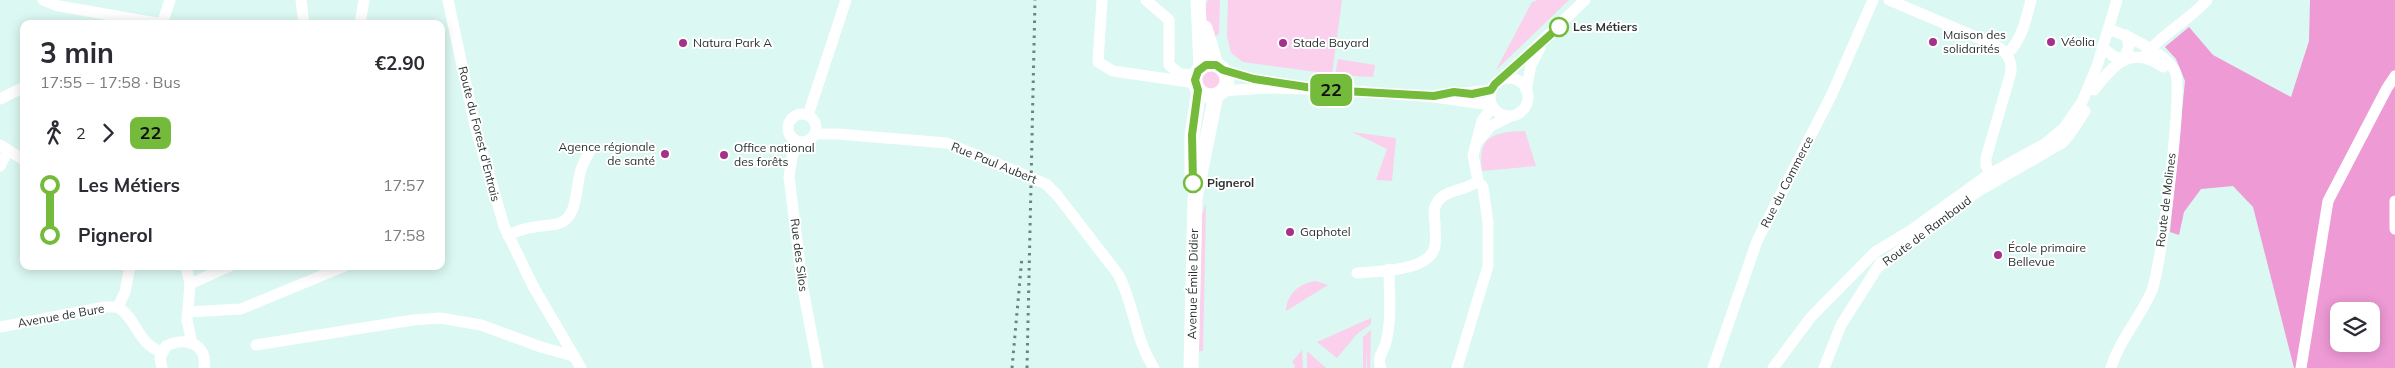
<!DOCTYPE html>
<meta charset="utf-8">
<style>
body{margin:0;font-family:Mulish,sans-serif;background:#f7f7f7;color:#2b2b33;height:100vh;display:flex;flex-direction:column;font-size:19px;white-space:nowrap}
*{box-sizing:border-box;margin:0}
p{font-size:16px;color:#7c7c81}
.icon{flex:none;width:28px;height:28px;fill:none;stroke:currentColor;stroke-width:2;stroke-linecap:round;stroke-linejoin:round}
.map{position:relative;flex:1;overflow:hidden}
.details{position:absolute;left:20px;top:20px;width:425px;height:250px;display:flex;flex-direction:column;background:#fff;border-radius:10px;box-shadow:0 2px 12px #0003}
.details>*{flex:none}
.badge{padding:0 10px;border-radius:8px;font-size:18px;line-height:32px}
.buttons{position:absolute;left:2330px;top:302px;display:grid;gap:10px}
.buttons a{display:grid;place-items:center;width:50px;height:50px;border-radius:10px;background:#fff;box-shadow:0 2px 12px #0003;font-size:25px}
.map>.badge{position:absolute;translate:-50% -50%;box-shadow:0 0 0 2px #fff}
.legs{display:flex;align-items:center;gap:8px;height:55px;padding:0 20px;font-size:16px}
.legs p{margin-inline-start:auto}
.head{display:flex;align-items:center;justify-content:space-between;height:85px;padding:0 20px}
h1{font-size:28px;font-weight:700;line-height:38px}
ul{padding:0 20px;list-style:none}
li{display:flex;align-items:center;gap:18px;height:50px;font-size:19px}
li i{display:grid;place-items:center;width:8px;height:100%;margin:0 6px;background:currentColor}
li i::after{content:'';width:12px;height:12px;margin:-6px;border:4px solid;border-radius:50%;background:#fff}
li p{margin-inline-start:auto}
li:first-child i{background:linear-gradient(#0000 50%,currentColor 0)}
li:last-child i{background:linear-gradient(currentColor 50%,#0000 0)}
.map>svg:first-child{display:block}
.green{fill:#fad0ec}
.forest{fill:#ed9ad5;fill-rule:evenodd}
.lines{fill:none;stroke-linecap:round;stroke-linejoin:round}
.minor{stroke:#fff;stroke-width:11}
.major{stroke:#fff;stroke-width:15}
.rail{stroke:#70817e;stroke-width:3;stroke-dasharray:2.5 5;stroke-linecap:butt}
.line-1-casing{stroke:#fff;stroke-width:11}
.line-1{stroke:#75bb3b;stroke-width:8}
.stop-1-dot{fill:#fff;stroke:#75bb3b;stroke-width:2.5}
.poi-dot{fill:#a5318b;stroke:#fff;stroke-width:2}
.labels{text-anchor:middle;stroke-width:4;stroke-linejoin:round;paint-order:stroke}
.stop-label{font-size:12px;font-weight:bold;fill:#2a3432;stroke:#fff;text-anchor:start}
.poi-label{font-size:12px;fill:#2a3432;stroke:#fff;text-anchor:start}
.street-label{font-size:12px;fill:#2a3432;stroke:#fff}
</style>
<div class="map">
<svg width="2395" height="368" viewBox="0 0 2395 368">
<rect width="100%" height="100%" fill="#dcf8f2"/>
<!-- green -->
<path class="green" d="M1208,0h12l-1,34 -5,3c-8,-8 -12,-27 -6,-37z
M1228,0h114l-10,74 -89,-12 -12,-9 -4,-17z
M1538,0h31l-73,70 36,-68z
M1338,59l37,6 -2,12 -38,-2z
M1202 80a9 9 0 1 1 18 0a9 9 0 1 1-18 0Z
M1525,131l11,35 -54,5c-5,-36 13,-39 43,-40z
M1352,132l44,6 -4,43 -16,-1 11,-31z
M1206,204l-3,147h-4l3,-137z
M1316,281l12,4 -42,26c1,-17 13,-28 30,-30z
M1371,318v6l-14,10 -20,24 -20,-16z
M1371,330l-1,38h-3v-18l-1,18h-3v-31z
M1302,350l1,18h-9l1,-2 -3,-4z
M1307,351l19,17h-19z"/>
<!-- forest -->
<path class="forest" d="M2310,0h85v368h-101l-41,-161 -20,-21 -32,3 -17,23 -5,23 -9,-3 15,-151 -9,-22 -11,-12 24,-20 24,28 78,42 18,-56zM2339,311h32v33h-32z"/>
<g class="lines">
<!-- minor -->
<path class="minor" d="M43,0l16,6 103,18 8,-24
M301,0l3,24
M448,0l27,126 29,100 29,60 48,82
M1102,0l-4,62 15,9 76,11 7,3
M1146,0l23,20v45l11,9 16,1
M1889,0l106,45c11,6 17,14 16,27l-25,86v7l6,14
M360,24l4,-24
M2108,29c19,6 57,24 67,42 9,17 -14,197 -23,219 -11,27 -33,50 -41,78
M2102,47l11,9 11,3 5,-13 -3,-11
M2007,54c15,-14 19,-35 24,-54
M2146,54c18,-21 43,-34 61,-54
M1223,70l31,9 25,4
M1490 97a19 19 0 1 1 38 0a19 19 0 1 1-38 0Z
M1501,80l84,-80
M1526,90l5,-25 9,-17
M2094,90c19,-25 37,-46 69,-23
M1222,91l44,-3 74,2 94,7 57,8
M1438,96l53,-6
M0,99l24,-12
M788 128a14 14 0 1 1 28 0a14 14 0 1 1-28 0Z
M808,115l38,-115
M815,134h23l109,9 99,41 11,11 61,79c16,29 17,66 36,94
M1479,140l12,-14 18,-9
M798,142l-6,15 -3,20 14,112 15,79
M0,145l24,15
M0,166l8,-16
M2395,201v28
M508,236c16,-10 31,-9 49,-12 22,-5 18,-37 24,-54 2,-7 6,-14 10,-21
M186,266l4,18
M1877,268l100,-76 85,-49 8,-9 15,-23
M1357,273c20,-2 73,-1 78,-27 1,-7 0,-16 0,-23 -1,-7 -2,-16 3,-22 9,-12 28,-10 40,-20
M118,307l7,-15 5,-26
M188,312l53,-3 104,-43
M0,327l105,-20h13c19,12 19,36 43,45
M192,343l-5,-23 3,-36 40,-18
M256,345l157,-25 27,-2 41,7 60,22 32,9
M162,368l-2,-10 6,-12c19,-9 42,-3 38,22
M1381,368c-5,-11 3,-16 5,-26 6,-23 3,-50 3,-73
M1457,368l31,-102v-43l-5,-36 -5,-6 -5,-26 9,-34 10,-14
M1713,368l44,-127 75,-147 41,-94
M1773,368l38,-51 64,-65 35,-21 78,-56 58,-32 18,-15 18,-26 15,-36 20,-66
M1824,368l17,-43 40,-63
M2301,368l27,-167 59,-113 8,-12"/>
<!-- major -->
<path class="major" d="M1198,0l3,67
M1205,28l11,37
M1195 80a16 16 0 1 1 32 0a16 16 0 1 1-32 0Z
M1192,180v-45l7,-45
M1191,368l4,-169 21,-104"/>
<!-- rail -->
<path class="rail" d="M1012,368l10,-111
M1027,368l8,-368"/>
</g>
<g class="lines">
<!-- line-1 casing -->
<g class="line-1-casing">
<path id="line-1" d="M1193,183l-1,-48 6,-45 -3,-10 3,-9 8,-6h10l7,5 31,9 72,11 108,6 20,-4 18,2 19,-4 4,-6 64,-57"/>
</g>
<!-- line-1 -->
<use href="#line-1" class="line-1"/>
</g>
<!-- markers -->
<g class="stop-1-dot">
<circle cx="1559" cy="27" r="9"/>
<circle cx="1193" cy="183" r="9"/>
</g>
<g class="poi-dot">
<circle cx="1933" cy="42" r="5"/>
<circle cx="2051" cy="42" r="5"/>
<circle cx="683" cy="43" r="5"/>
<circle cx="1283" cy="43" r="5"/>
<circle cx="665" cy="154" r="5"/>
<circle cx="724" cy="155" r="5"/>
<circle cx="1290" cy="232" r="5"/>
<circle cx="1998" cy="255" r="5"/>
</g>
<g class="labels">
<!-- stop labels -->
<g class="stop-label">
<text x="1573" y="31">Les Métiers</text>
<text x="1207" y="187">Pignerol</text>
</g>
<!-- poi labels -->
<g class="poi-label">
<text x="1943" y="39">Maison des<tspan x="1943" dy="14">solidarités</tspan></text>
<text x="2061" y="46">Véolia</text>
<text x="693" y="47">Natura Park A</text>
<text x="1293" y="47">Stade Bayard</text>
<text x="655" y="151" text-anchor="end">Agence régionale<tspan x="655" dy="14">de santé</tspan></text>
<text x="734" y="152">Office national<tspan x="734" dy="14">des forêts</tspan></text>
<text x="1300" y="236">Gaphotel</text>
<text x="2008" y="252">École primaire<tspan x="2008" dy="14">Bellevue</tspan></text>
</g>
<!-- street labels -->
<g class="street-label">
<text transform="translate(479 134) rotate(76)" y="4">Route du Forest d'Entrais</text>
<text transform="translate(994 163) rotate(22)" y="4">Rue Paul Aubert</text>
<text transform="translate(1787 182) rotate(-63)" y="4">Rue du Commerce</text>
<text transform="translate(2166 200) rotate(-83)" y="4">Route de Molines</text>
<text transform="translate(1927 231) rotate(-37)" y="4">Route de Rambaud</text>
<text transform="translate(799 255) rotate(83)" y="4">Rue des Silos</text>
<text transform="translate(1193 284) rotate(-89)" y="4">Avenue Émile Didier</text>
<text transform="translate(61 316) rotate(-10)" y="4">Avenue de Bure</text>
</g>
</g>
</svg>
<div class="buttons">
<a><svg class="icon" aria-label="layers" viewBox="0 0 24 24"><path d="M12 4l9 5-9 5-9-5zM3 14l9 5 9-5"/></svg></a>
</div>
<b class="badge" style="left:1331px;top:90px;background:#75bb3b;color:#111">22</b>
<section class="details">
<div class="head"><div><h1>3 min</h1><p>17:55 – 17:58 · Bus</p></div><b>€2.90</b></div>
<div class="legs"><svg class="icon" aria-label="walk" viewBox="0 0 24 24"><circle cx="13" cy="4" r="2"/><path d="M13 8l-2 6 4 7M11 14l-3 7M7 12l3-4h3l4 4"/></svg>2<svg class="icon" aria-label="forward" viewBox="0 0 24 24"><path d="M9 5l7 7-7 7"/></svg><b class="badge" style="background:#75bb3b;color:#111">22</b></div>
<ul>
<li><i style="color:#75bb3b"></i><b>Les Métiers</b><p>17:57</p></li>
<li><i style="color:#75bb3b"></i><b>Pignerol</b><p>17:58</p></li>
</ul>
</section>
</div>
